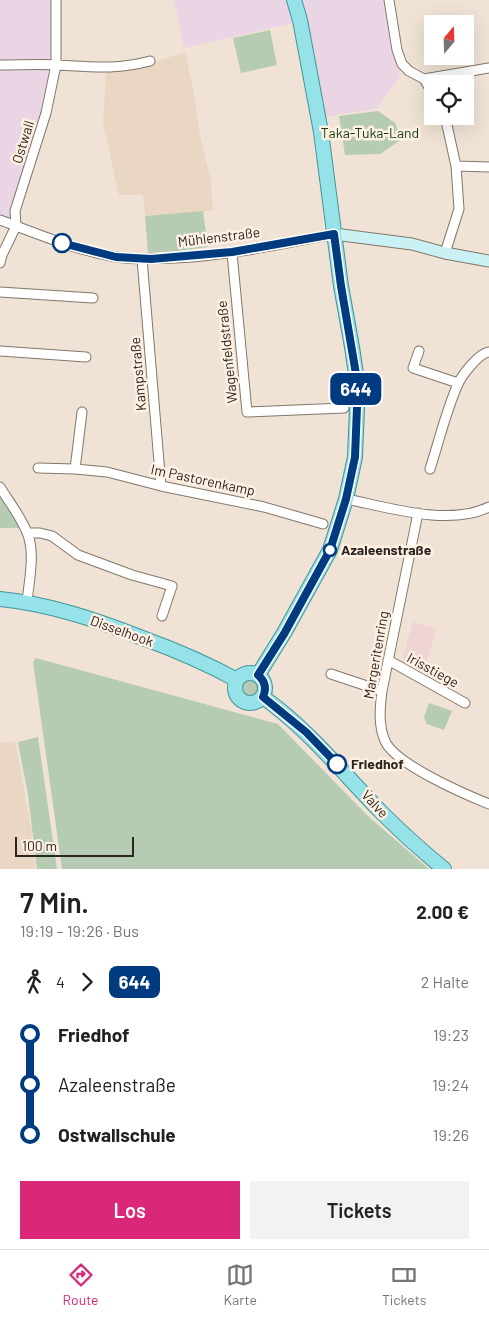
<!DOCTYPE html>
<html lang="de">
<meta charset="utf-8">
<style>
body{margin:0;font-family:Barlow,sans-serif;background:#f2f2f2;color:#202124;height:100vh;display:flex;flex-direction:column;font-size:19px;white-space:nowrap}
*{box-sizing:border-box;margin:0}
p{font-size:16px;color:#757577}
.icon{flex:none;width:28px;height:28px;fill:none;stroke:currentColor;stroke-width:2;stroke-linecap:round;stroke-linejoin:round}
.map{position:relative;height:869px;overflow:hidden}
.sheet{display:flex;flex-direction:column;background:#fff;flex:1}
.sheet>*{flex:none}
.badge{padding:0 10px;border-radius:8px;font-size:18px;line-height:32px}
.needle{width:32px;rotate:19deg}
.buttons{position:absolute;left:424px;top:15px;display:grid;gap:10px}
.buttons a{display:grid;place-items:center;width:50px;height:50px;border-radius:0px;background:#fff;box-shadow:0 5px 20px #0002;font-size:25px}
.scale{position:absolute;left:15px;bottom:12px;width:119px;box-sizing:border-box;padding-left:5px;border:2px solid #2b2621;border-top:0;font-size:14px;line-height:18px;white-space:nowrap;color:#2b2621;-webkit-text-stroke:4px #fef0e2;paint-order:stroke}
.map>.badge{position:absolute;translate:-50% -50%;box-shadow:0 0 0 2px #fff}
.legs{display:flex;align-items:center;gap:8px;height:55px;padding:0 20px;font-size:16px}
.legs p{margin-inline-start:auto}
.overview{display:flex;align-items:center;justify-content:space-between;height:85px;padding:0 20px}
h1{font-size:28px;font-weight:600;line-height:38px}
.primary-button{display:flex;gap:10px;margin-top:auto;padding:10px 20px}
.primary-button a{flex:1;height:58px;border-radius:0px;background:#db2777;color:#fff;font-size:20px;font-weight:600;line-height:58px;text-align:center}
.primary-button a+a{background:#f2f2f2;color:#202124}
ul{padding:0 20px;list-style:none}
li{display:flex;align-items:center;gap:18px;height:50px;font-size:19px}
li i{display:grid;place-items:center;width:8px;height:100%;margin:0 6px;background:currentColor}
li i::after{content:'';width:12px;height:12px;margin:-6px;border:4px solid;border-radius:50%;background:#fff}
li p{margin-inline-start:auto}
li:first-child i{background:linear-gradient(#0000 50%,currentColor 0)}
li:last-child i{background:linear-gradient(currentColor 50%,#0000 0)}
.dock{display:flex;justify-content:space-around;align-items:center;height:70px;border-top:1px solid #e0e0e0;background:#fff;font-size:14px;color:#757577}
.dock a{display:grid;justify-items:center;gap:2px}
.dock .selected{color:#db2777}
.map>svg:first-child{display:block}
.commercial{fill:#e9d5e4}
.industrial{fill:#efd4d3}
.built{fill:#e9d7c3}
.green{fill:#b5ccb3}
.lines{fill:none;stroke-linecap:round;stroke-linejoin:round}
.street-casing{stroke:#82776a;stroke-width:11}
.secondary-casing{stroke:#82776a;stroke-width:13}
.primary-casing{stroke:#439499;stroke-width:16}
.street{stroke:#fff;stroke-width:9}
.secondary{stroke:#caf1f4;stroke-width:11}
.primary{stroke:#96e2e9;stroke-width:14}
.line-1-casing{stroke:#fff;stroke-width:11}
.line-1{stroke:#003b80;stroke-width:8}
.stop-1-dot{fill:#fff;stroke:#003b80;stroke-width:2.5}
.labels{text-anchor:middle;stroke-width:5;stroke-linejoin:round;paint-order:stroke}
.park-label{font-size:14px;fill:#113b10;stroke:#fef0e2}
.street-label{font-size:14px;fill:#2b2621;stroke:#fef0e2}
.stop-label{font-size:14px;font-weight:bold;fill:#2b2621;stroke:#fef0e2;text-anchor:start}
</style>
<div class="map">
<svg width="489" height="869" viewBox="0 0 489 869">
<rect width="100%" height="100%" fill="#f0e3d5"/>
<!-- commercial -->
<path class="commercial" d="M0,0h57l-2,66 -41,153 -14,5z
M174,0h214l12,77 -24,32 -54,8 -20,-96 -118,27z"/>
<!-- industrial -->
<path class="industrial" d="M413,622l24,7 -13,39 -22,-7z"/>
<!-- built -->
<path class="built" d="M185,52l9,41 6,43 11,45 2,30 -68,5 -2,-21h-24l-16,-71 3,-52 30,-4z
M15,741l16,85 5,43h-36v-126z"/>
<!-- green -->
<path class="green" d="M270,30l7,35 -36,8 -8,-35z
M378,111l17,12 7,16 -22,15 -35,1 -6,-39z
M203,211l5,36 -29,4 -31,2 -3,-37z
M0,492l19,36h-19z
M36,658l242,66 90,92 61,53h-367l-29,-207z
M241 688a10 10 0 1 1 20 0a10 10 0 1 1-20 0Z
M429,703l23,8 -8,19 -17,-6 -3,-7z
M38,737l19,132h-20l-9,-74 -10,-53z"/>
<g class="lines">
<!-- street casing -->
<g class="street-casing">
<path id="street" d="M389,0l8,50 5,14 7,7 15,8 8,13
M0,65c19,0 39,-1 58,0 35,2 58,5 92,-4
M424,79l65,-11
M445,116l11,50 33,1
M0,220c38,14 75,30 116,37 20,3 40,2 60,1 54,-3 106,-14 158,-24
M16,226l-1,-15 31,-98 10,-48v-65
M232,253l15,159 97,-4
M445,253l14,-44 -3,-43
M142,259l19,227
M0,263l2,-8 14,-29
M0,292l93,6
M0,351l86,6
M419,351l-6,17 45,15
M38,468l37,1 32,3 54,14 103,21 59,17
M75,469l7,-57
M430,469c9,-28 16,-58 28,-85 4,-9 21,-31 31,-32
M0,487c9,15 22,31 28,48 7,20 1,46 -1,67
M346,499c42,8 102,28 143,8
M418,513l-36,178c-2,16 -4,34 3,50 10,23 79,53 104,63
M27,533h13l12,3 26,19 54,20 40,11 -10,30
M388,660l77,43
M331,674l51,17"/>
</g>
<!-- secondary casing -->
<g class="secondary-casing">
<path id="secondary" d="M334,234l78,10 33,9 44,8"/>
</g>
<!-- primary casing -->
<g class="primary-casing">
<path id="primary" d="M0,599c49,5 94,20 140,38 33,12 66,26 97,43
M235 688a15 15 0 1 1 30 0a15 15 0 1 1-30 0Z
M258,675l26,-42 46,-83 16,-51 9,-42 2,-50 -1,-33 -4,-27 -11,-61 -20,-154 -21,-112 -6,-20
M263,697c46,33 79,75 118,115 20,20 41,39 63,57"/>
</g>
<!-- street -->
<use href="#street" class="street"/>
<!-- secondary -->
<use href="#secondary" class="secondary"/>
<!-- primary -->
<use href="#primary" class="primary"/>
</g>
<g class="lines">
<!-- line-1 casing -->
<g class="line-1-casing">
<path id="line-1" d="M62,243l54,14 35,2 81,-7 102,-18 7,52 15,88 1,33 -2,50 -9,42 -16,51 -46,84 -26,41c7,6 9,13 5,22l43,35 31,32"/>
</g>
<!-- line-1 -->
<use href="#line-1" class="line-1"/>
</g>
<!-- markers -->
<g class="stop-1-dot">
<circle cx="62" cy="243" r="9"/>
<circle cx="330" cy="550" r="6"/>
<circle cx="337" cy="764" r="9"/>
</g>
<g class="labels">
<!-- park labels -->
<g class="park-label">
<text x="370" y="138">Taka-Tuka-Land</text>
</g>
<!-- street labels -->
<g class="street-label">
<text transform="translate(23 142) rotate(-73)" y="5">Ostwall</text>
<text transform="translate(219 237) rotate(-7)" y="5">Mühlenstraße</text>
<text transform="translate(227 352) rotate(-96)" y="5">Wagenfeldstraße</text>
<text transform="translate(138 374) rotate(-95)" y="5">Kampstraße</text>
<text transform="translate(203 480) rotate(12)" y="5">Im Pastorenkamp</text>
<text transform="translate(122 631) rotate(20)" y="5">Disselhook</text>
<text transform="translate(376 655) rotate(-80)" y="5">Margeritenring</text>
<text transform="translate(433 670) rotate(29)" y="5">Irisstiege</text>
<text transform="translate(375 804) rotate(47)" y="5">Valve</text>
</g>
<!-- stop labels -->
<g class="stop-label">
<text x="341" y="555">Azaleenstraße</text>
<text x="351" y="769">Friedhof</text>
</g>
</g>
</svg>
<div class="buttons">
<a><svg class="needle" viewBox="-14 -14 28 28"><path d="M0-13l5 13h-10z" fill="#e53935"/><path d="M0 13l5-13h-10z" fill="#757577"/></svg></a>
<a><svg class="icon" aria-label="locate" viewBox="0 0 24 24"><circle cx="12" cy="12" r="6"/><path d="M12 2v4M12 18v4M2 12h4M18 12h4"/></svg></a>
</div>
<div class="scale">100 m</div>
<b class="badge" style="left:356px;top:389px;background:#003b80;color:#fff">644</b>
</div>
<section class="sheet">
<div class="overview"><div><h1>7 Min.</h1><p>19:19 – 19:26 · Bus</p></div><b>2.00 €</b></div>
<div class="legs"><svg class="icon" aria-label="walk" viewBox="0 0 24 24"><circle cx="13" cy="4" r="2"/><path d="M13 8l-2 6 4 7M11 14l-3 7M7 12l3-4h3l4 4"/></svg>4<svg class="icon" aria-label="forward" viewBox="0 0 24 24"><path d="M9 5l7 7-7 7"/></svg><b class="badge" style="background:#003b80;color:#fff">644</b><p>2 Halte</p></div>
<ul>
<li><i style="color:#003b80"></i><b>Friedhof</b><p>19:23</p></li>
<li><i style="color:#003b80"></i><span>Azaleenstraße</span><p>19:24</p></li>
<li><i style="color:#003b80"></i><b>Ostwallschule</b><p>19:26</p></li>
</ul>
<div class="primary-button"><a>Los</a><a>Tickets</a></div>
</section>
<nav class="dock">
<a class="selected"><svg class="icon" aria-label="directions" viewBox="0 0 24 24"><path d="M12 3l9 9-9 9-9-9zM9 14v-3h6M13 9l2 2-2 2"/></svg>Route</a>
<a><svg class="icon" aria-label="map" viewBox="0 0 24 24"><path d="M3 6l6-2 6 2 6-2v14l-6 2-6-2-6 2zM9 4v14M15 6v14"/></svg>Karte</a>
<a><svg class="icon" aria-label="tickets" viewBox="0 0 24 24"><path d="M3 7h18v10H3zM15 7v10"/></svg>Tickets</a>
</nav>
